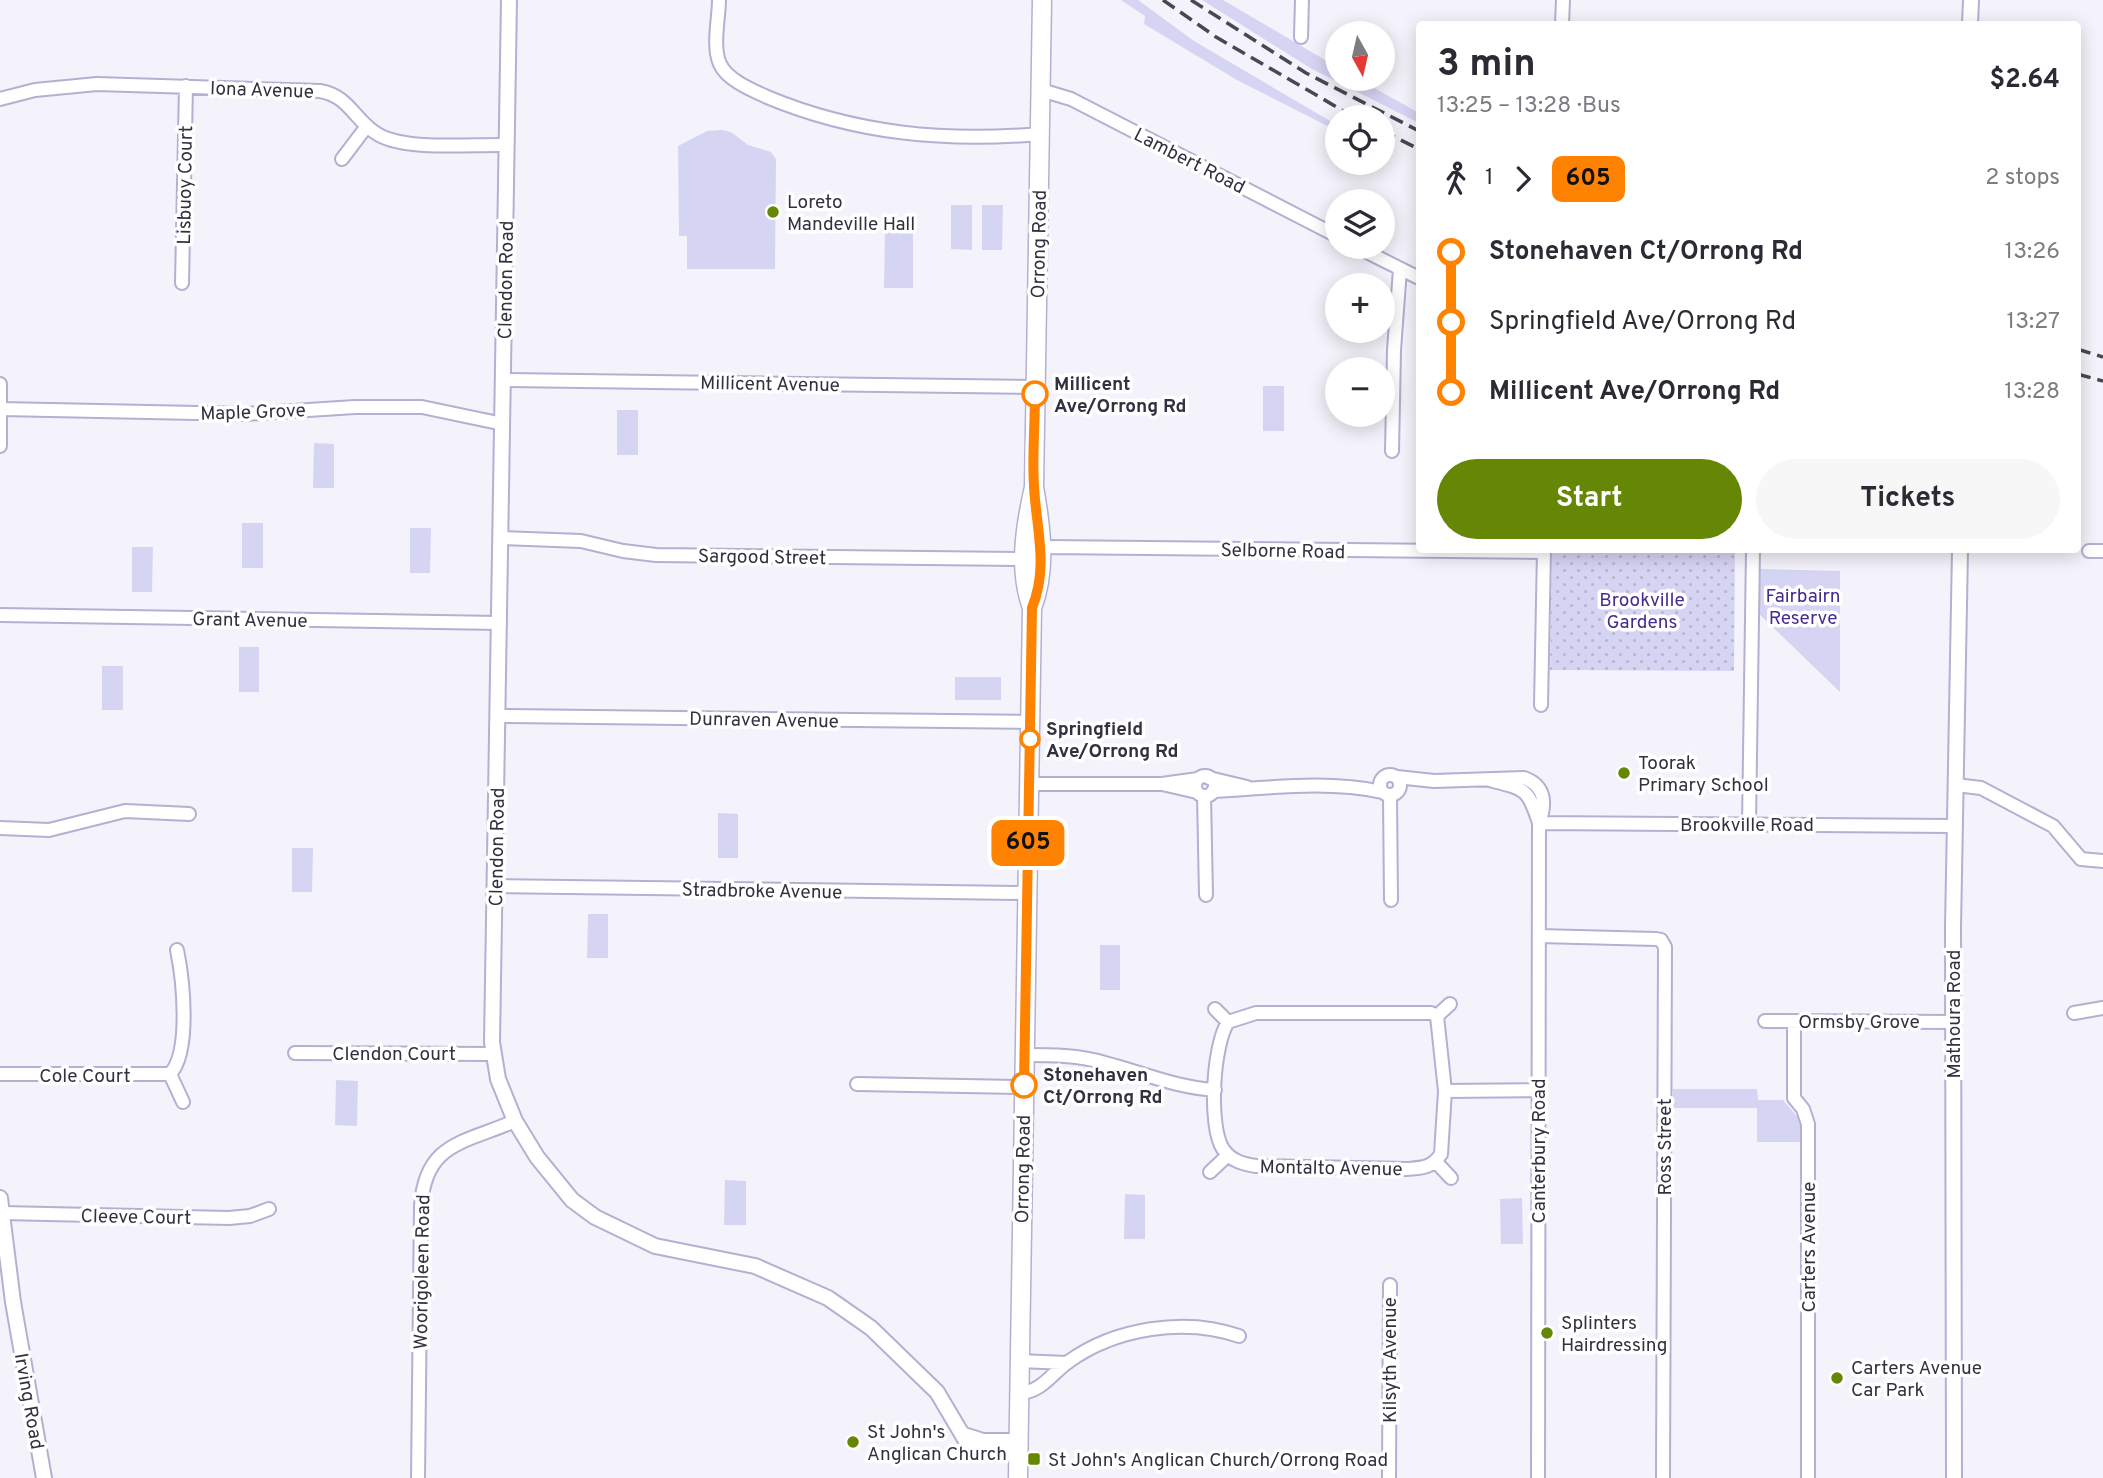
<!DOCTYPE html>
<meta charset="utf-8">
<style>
body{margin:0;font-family:Overpass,sans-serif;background:#f7f7f7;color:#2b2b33;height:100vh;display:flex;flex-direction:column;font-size:26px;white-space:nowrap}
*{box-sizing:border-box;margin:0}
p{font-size:23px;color:#7c7c81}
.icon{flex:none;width:38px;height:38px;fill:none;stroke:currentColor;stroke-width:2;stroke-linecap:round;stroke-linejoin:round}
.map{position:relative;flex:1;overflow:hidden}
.panel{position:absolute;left:1416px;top:21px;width:665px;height:532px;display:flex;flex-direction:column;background:#fff;border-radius:7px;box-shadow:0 4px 18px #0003}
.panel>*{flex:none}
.badge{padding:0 14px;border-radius:10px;font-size:24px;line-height:46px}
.needle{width:46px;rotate:172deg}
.tools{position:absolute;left:1325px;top:21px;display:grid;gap:14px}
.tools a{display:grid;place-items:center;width:70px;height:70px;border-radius:50%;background:#fff;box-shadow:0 4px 18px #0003;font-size:35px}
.map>.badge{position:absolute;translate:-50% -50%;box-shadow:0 0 0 4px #fff}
.legs{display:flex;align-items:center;gap:10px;height:77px;padding:0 21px;font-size:23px}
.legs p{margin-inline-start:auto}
.overview{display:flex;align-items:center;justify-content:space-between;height:119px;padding:0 21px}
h1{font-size:38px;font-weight:700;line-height:52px}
.action{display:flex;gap:14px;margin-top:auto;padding:14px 21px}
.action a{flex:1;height:80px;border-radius:42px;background:#658705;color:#fff;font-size:28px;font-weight:700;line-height:80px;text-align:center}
.action a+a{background:#f7f7f7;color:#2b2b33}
ul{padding:0 21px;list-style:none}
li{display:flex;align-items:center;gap:24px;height:70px;font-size:26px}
li i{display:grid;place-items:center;width:10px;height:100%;margin:0 9px;background:currentColor}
li i::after{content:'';width:18px;height:18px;margin:-9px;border:5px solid;border-radius:50%;background:#fff}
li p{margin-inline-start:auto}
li:first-child i{background:linear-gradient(#0000 50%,currentColor 0)}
li:last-child i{background:linear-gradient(currentColor 50%,#0000 0)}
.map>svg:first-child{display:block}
.green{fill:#d6d4f3}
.garden{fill:url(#garden-dots)}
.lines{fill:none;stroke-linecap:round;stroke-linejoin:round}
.minor-casing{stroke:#b3b0d2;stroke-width:16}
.tertiary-casing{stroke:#b3b0d2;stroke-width:18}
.secondary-casing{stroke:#b3b0d2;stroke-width:21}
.minor{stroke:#fff;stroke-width:12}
.tertiary{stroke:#fff;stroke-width:14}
.secondary{stroke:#fff;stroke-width:18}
.rail{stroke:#484754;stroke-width:3.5;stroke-dasharray:14 7;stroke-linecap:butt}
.line-1-casing{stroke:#fff;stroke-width:16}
.line-1{stroke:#ff8200;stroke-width:10}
.poi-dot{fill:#658705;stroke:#fff;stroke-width:2.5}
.stop-1-dot{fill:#fff;stroke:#ff8200;stroke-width:3.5}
.labels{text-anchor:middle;stroke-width:7;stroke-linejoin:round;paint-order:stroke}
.street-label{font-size:19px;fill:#32313f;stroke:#fff}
.poi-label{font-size:19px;fill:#32313f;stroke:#fff;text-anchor:start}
.stop-label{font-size:19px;font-weight:bold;fill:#32313f;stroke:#fff;text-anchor:start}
.park-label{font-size:19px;fill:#452b8d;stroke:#fff}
</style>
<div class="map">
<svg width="2103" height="1478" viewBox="0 0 2103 1478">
<defs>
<pattern id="garden-dots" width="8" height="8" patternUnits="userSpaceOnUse" patternTransform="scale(1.75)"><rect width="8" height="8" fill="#d6d4f3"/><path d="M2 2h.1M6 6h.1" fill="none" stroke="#b8b6d1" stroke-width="1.8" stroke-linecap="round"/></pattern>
</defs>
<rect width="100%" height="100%" fill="#f4f3fb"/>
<!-- green -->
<path class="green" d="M1121,0h17l56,41 143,84v6l-100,-51 -93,-56 1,-8z
M1202,0h21l114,67v12h21l61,34v10l-107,-54z
M722,130l9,2 17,13 23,7 5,7 -1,110h-88v-33h-8l-1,-90 29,-15z
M951,205h21v45l-21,-1z
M982,205h21l-1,45h-20z
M885,231h28v57h-29z
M1263,386h21v45h-21z
M617,410h21v45h-21z
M314,443l20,1v44h-21z
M242,523h21v45h-21z
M410,528h21l-1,45h-20z
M132,547h21l-1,45h-20z
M1757,569l83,2v121l-85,-82z
M239,647h20v45h-20z
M102,666h21v44h-21z
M955,677h46v23h-46z
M718,813l20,1v44h-20z
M292,848h21l-1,44h-20z
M588,914h20v44h-21z
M1100,945h20v45h-20z
M336,1080l22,1 -1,45 -22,-1z
M1673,1089h84l1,11h25l19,22 -1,20h-44v-34h-84z
M725,1180l21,1v44h-22z
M1125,1194l20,1v44h-21z
M1522,1198l1,46h-22l-1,-45z"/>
<!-- garden -->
<path class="garden" d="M1552,550h183l-1,121 -184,-1z"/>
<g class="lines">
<!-- minor casing -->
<g class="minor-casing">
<path id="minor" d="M719,0c0,18 -7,47 1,64 7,16 32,26 47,33 89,37 178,45 273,37
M1562,24l1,-24
M1301,37l1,-37
M1041,90l30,9 266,137
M0,99l35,-9 62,-6 223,7c30,5 35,31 59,44 29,16 94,9 128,10
M342,159l25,-33
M1357,247l62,31
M182,283l4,-197
M504,380l531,7
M0,384v62
M1,409l245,5 109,-7h67l81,17
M1392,451l2,-101 6,-81
M501,538l80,3 42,10 33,4 362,4 29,-12 497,5
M2089,551h14
M0,615l500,8
M1541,705l3,-155
M499,716l531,6
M1380 785a10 10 0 1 1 20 0a10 10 0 1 1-20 0Z
M1195 786a10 10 0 1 1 20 0a10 10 0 1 1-20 0Z
M1397,777l37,4 90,-3c22,8 22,26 15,45
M1209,778l38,9
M1489,780c36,9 39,8 50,43l-1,655
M1029,784h133l36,-5
M1162,784l35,8
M1956,785l25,3 72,38 28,33 22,2
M1213,791c55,-3 115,-11 169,1
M1204,796l2,99
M1390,796l1,104
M1539,823l416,3
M1749,824l4,-274
M0,828l49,2 76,-19 64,3
M496,886l531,7
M1539,936l117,3 5,1 4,7 -2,531
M1215,1009l13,13
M1256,1013h175l6,3 8,75 -4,63c-9,14 -19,14 -34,15l-151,-3c-13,-2 -25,-5 -33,-17 -15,-23 -10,-104 5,-127z
M2074,1013l29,-5
M1437,1016l13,-12
M1765,1021l188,1
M1794,1021v77l9,11 5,15v354
M295,1053l197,1
M1024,1055c27,0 55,0 81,8 39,10 69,24 110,27
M0,1074h170l13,28
M170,1074c21,-22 13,-95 7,-124
M857,1084l167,3
M1445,1091l93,-1
M1436,1162l15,16
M1210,1172l18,-17
M2,1213l227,5 21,-2 19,-7
M1019,1361l48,2
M1019,1393c23,-1 32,-19 49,-31 47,-34 117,-45 171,-26
M418,1478l3,-272c4,-64 44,-63 94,-85
M1389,1478l1,-193"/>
</g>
<!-- tertiary casing -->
<g class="tertiary-casing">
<path id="tertiary" d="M509,0l-17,1042 6,37 17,42 22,36 35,43 23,17 60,29 100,20 73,32 43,30 66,64 32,54 15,6 35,1
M1970,24l1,-24
M0,1198l13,104 31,176
M964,1435l19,6h36
M1954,1478l-1,-551 7,-377"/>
</g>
<!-- secondary casing -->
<g class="secondary-casing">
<path id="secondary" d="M1032,608c15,-38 9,-82 2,-121l8,-487
M1018,1478l14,-870c-14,-39 -7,-81 2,-121"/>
</g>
<!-- minor -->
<use href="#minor" class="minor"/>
<!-- tertiary -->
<use href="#tertiary" class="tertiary"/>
<!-- secondary -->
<use href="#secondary" class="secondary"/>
<!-- rail -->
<path class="rail" d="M1163,0l53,37 138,80
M1191,0l115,73 113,58
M1382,131l37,18
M2077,349l26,8
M2077,374l26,7"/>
</g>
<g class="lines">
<!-- line-1 casing -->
<g class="line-1-casing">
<path id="line-1" d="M1024,1085l8,-477c17,-42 4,-80 2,-122 -2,-30 1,-61 1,-92"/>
</g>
<!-- line-1 -->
<use href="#line-1" class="line-1"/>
</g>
<!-- markers -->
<g class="poi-dot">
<circle cx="773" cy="212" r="7"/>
<circle cx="1624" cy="773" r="7"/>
<circle cx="1547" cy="1333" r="7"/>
<circle cx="1837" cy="1378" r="7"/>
<circle cx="853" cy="1442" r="7"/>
<rect x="1027" y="1452" width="14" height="14" rx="3.5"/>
</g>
<g class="stop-1-dot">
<circle cx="1035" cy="394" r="12"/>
<circle cx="1030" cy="739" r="9"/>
<circle cx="1024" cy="1085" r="12"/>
</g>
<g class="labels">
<!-- street labels -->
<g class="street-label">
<text transform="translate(262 89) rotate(2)" y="7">Iona Avenue</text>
<text transform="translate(1190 160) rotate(27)" y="7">Lambert Road</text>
<text transform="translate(184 185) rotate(-89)" y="7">Lisbuoy Court</text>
<text transform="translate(1038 244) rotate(-89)" y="7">Orrong Road</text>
<text transform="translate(505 280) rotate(-89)" y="7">Clendon Road</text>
<text transform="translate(770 383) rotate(1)" y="7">Millicent Avenue</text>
<text transform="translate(253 411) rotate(-2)" y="7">Maple Grove</text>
<text transform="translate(1283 550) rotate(1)" y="7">Selborne Road</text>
<text transform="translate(762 556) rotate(1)" y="7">Sargood Street</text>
<text transform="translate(250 619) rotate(1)" y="7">Grant Avenue</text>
<text transform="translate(764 719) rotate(1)" y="7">Dunraven Avenue</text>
<text x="1747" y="831">Brookville Road</text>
<text transform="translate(496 847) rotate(-89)" y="7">Clendon Road</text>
<text transform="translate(762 890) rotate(1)" y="7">Stradbroke Avenue</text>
<text transform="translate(1953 1014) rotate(-90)" y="7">Mathoura Road</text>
<text x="1859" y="1028">Ormsby Grove</text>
<text x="394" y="1060">Clendon Court</text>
<text x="85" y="1082">Cole Court</text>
<text transform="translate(1664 1147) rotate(-90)" y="7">Ross Street</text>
<text transform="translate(1538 1151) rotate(-90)" y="7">Canterbury Road</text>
<text transform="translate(1331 1167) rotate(1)" y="7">Montalto Avenue</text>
<text transform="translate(1022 1169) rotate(-89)" y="7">Orrong Road</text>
<text transform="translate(136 1216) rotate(1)" y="7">Cleeve Court</text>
<text transform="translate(1808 1247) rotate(-90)" y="7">Carters Avenue</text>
<text transform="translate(421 1272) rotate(-89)" y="7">Woorigoleen Road</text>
<text transform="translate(1389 1360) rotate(-90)" y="7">Kilsyth Avenue</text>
<text transform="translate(30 1401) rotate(80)" y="7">Irving Road</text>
</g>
<!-- poi labels -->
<g class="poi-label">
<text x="787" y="208">Loreto<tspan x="787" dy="22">Mandeville Hall</tspan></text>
<text x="1638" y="769">Toorak<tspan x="1638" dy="22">Primary School</tspan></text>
<text x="1561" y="1329">Splinters<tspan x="1561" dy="22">Hairdressing</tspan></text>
<text x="1851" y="1374">Carters Avenue<tspan x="1851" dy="22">Car Park</tspan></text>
<text x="867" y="1438">St John's<tspan x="867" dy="22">Anglican Church</tspan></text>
<text x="1048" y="1466">St John's Anglican Church/Orrong Road</text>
</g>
<!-- stop labels -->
<g class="stop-label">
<text x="1054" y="390">Millicent<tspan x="1054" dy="22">Ave/Orrong Rd</tspan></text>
<text x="1046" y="735">Springfield<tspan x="1046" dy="22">Ave/Orrong Rd</tspan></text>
<text x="1043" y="1081">Stonehaven<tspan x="1043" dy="22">Ct/Orrong Rd</tspan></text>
</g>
<!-- park labels -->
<g class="park-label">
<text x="1803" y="602">Fairbairn<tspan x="1803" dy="22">Reserve</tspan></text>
<text x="1642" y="606">Brookville<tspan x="1642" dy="22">Gardens</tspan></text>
</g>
</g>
</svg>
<div class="tools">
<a><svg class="needle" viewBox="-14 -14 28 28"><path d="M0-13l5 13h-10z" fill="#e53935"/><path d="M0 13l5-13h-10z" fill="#7c7c81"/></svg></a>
<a><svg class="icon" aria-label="locate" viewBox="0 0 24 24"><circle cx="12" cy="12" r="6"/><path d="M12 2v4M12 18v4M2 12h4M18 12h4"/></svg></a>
<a><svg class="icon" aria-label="layers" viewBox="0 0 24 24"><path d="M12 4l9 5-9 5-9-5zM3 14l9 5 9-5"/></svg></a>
<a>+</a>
<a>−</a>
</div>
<b class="badge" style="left:1028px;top:843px;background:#ff8200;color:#111">605</b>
<section class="panel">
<div class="overview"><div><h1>3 min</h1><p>13:25 – 13:28 · Bus</p></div><b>$2.64</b></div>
<div class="legs"><svg class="icon" aria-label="walk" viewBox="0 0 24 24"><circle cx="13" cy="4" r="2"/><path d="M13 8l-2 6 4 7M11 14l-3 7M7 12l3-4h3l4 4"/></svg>1<svg class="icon" aria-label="forward" viewBox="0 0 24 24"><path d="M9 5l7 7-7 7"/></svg><b class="badge" style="background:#ff8200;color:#111">605</b><p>2 stops</p></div>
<ul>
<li><i style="color:#ff8200"></i><b>Stonehaven Ct/Orrong Rd</b><p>13:26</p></li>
<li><i style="color:#ff8200"></i><span>Springfield Ave/Orrong Rd</span><p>13:27</p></li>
<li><i style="color:#ff8200"></i><b>Millicent Ave/Orrong Rd</b><p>13:28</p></li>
</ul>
<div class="action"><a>Start</a><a>Tickets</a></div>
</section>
</div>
